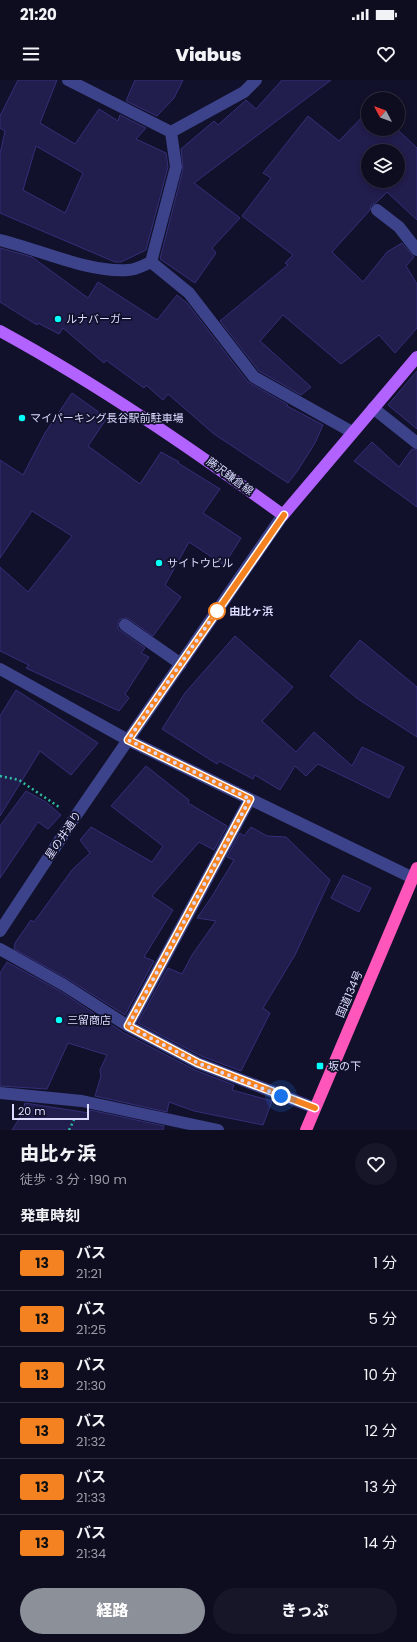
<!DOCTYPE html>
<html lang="ja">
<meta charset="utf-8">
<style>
body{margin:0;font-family:Poppins,"Noto Sans JP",sans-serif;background:#171629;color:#f1f3f6;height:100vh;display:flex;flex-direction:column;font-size:15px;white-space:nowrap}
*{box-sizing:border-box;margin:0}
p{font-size:13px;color:#9b9ca5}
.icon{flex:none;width:22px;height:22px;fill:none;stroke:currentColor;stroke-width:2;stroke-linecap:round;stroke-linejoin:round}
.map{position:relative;height:1050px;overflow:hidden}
.drawer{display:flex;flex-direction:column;background:#0e0d20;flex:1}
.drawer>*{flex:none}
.badge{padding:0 8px;border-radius:3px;font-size:14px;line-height:26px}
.needle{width:26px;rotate:311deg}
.tools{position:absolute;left:361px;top:12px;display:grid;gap:8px}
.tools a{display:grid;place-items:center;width:44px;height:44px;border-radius:50%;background:#0e0d20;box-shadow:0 2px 6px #0003,0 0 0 1px #2e2d3e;font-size:20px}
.scale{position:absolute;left:12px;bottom:10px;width:77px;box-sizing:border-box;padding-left:4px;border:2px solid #dbdcff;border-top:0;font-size:11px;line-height:14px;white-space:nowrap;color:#dbdcff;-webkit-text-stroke:3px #12112b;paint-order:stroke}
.you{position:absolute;width:20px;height:20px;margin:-10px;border:3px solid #fff;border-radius:50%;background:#1a73e8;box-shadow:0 0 0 6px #1a73e833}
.map>.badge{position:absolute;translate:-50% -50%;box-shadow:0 0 0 2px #fff}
h2{padding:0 20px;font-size:15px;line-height:36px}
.round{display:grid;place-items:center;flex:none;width:42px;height:42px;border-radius:21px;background:#171629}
.overview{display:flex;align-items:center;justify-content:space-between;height:68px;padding:0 20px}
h1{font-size:19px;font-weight:800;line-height:30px}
.action{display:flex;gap:8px;margin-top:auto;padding:8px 20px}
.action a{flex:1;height:46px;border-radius:24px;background:#8c9099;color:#fff;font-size:16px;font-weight:800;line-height:46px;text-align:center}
.action a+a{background:#171629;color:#f1f3f6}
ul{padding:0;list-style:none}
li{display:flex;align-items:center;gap:12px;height:56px;padding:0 20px;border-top:1px solid #2e2d3e}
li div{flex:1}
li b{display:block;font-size:15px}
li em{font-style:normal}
li .badge{min-width:44px;font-weight:700;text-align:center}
.status{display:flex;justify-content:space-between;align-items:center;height:28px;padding:0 20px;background:#0e0d20;direction:ltr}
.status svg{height:11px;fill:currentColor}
header{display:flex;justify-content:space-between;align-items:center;height:52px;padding:0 20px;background:#0e0d20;font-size:18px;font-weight:800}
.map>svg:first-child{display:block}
.building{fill:#211d4c;stroke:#342f79;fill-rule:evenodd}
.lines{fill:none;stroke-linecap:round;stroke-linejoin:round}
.path{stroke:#30bea4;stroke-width:2.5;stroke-dasharray:2 3;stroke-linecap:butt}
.minor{stroke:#3c438a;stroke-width:12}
.major{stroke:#b162ff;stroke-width:12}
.highway{stroke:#ff56bc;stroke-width:12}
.line-casing{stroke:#fff;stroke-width:9}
.line{stroke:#f58220;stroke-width:6}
.walk{stroke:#dbdcff;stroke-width:4;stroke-dasharray:0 7.2}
.poi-dot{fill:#07fff9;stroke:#12112b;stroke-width:1.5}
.stop-dot{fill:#fff;stroke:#f58220;stroke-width:2}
.labels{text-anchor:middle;stroke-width:3.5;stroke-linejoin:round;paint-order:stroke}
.poi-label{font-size:11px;fill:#dbdcff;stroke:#12112b;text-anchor:start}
.street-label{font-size:11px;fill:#dbdcff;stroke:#12112b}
.stop-label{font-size:11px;font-weight:bold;fill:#dbdcff;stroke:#12112b;text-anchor:start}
</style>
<div class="status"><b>21:20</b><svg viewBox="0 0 49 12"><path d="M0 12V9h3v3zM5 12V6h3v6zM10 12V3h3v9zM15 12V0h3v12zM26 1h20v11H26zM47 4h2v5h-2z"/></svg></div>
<header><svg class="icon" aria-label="menu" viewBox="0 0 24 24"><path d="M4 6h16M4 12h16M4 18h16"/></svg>Viabus<svg class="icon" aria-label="heart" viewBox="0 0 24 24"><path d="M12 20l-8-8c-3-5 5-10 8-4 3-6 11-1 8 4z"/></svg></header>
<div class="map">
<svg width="417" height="1050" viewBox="0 0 417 1050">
<rect width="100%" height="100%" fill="#12112b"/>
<!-- building -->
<path class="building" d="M18,0h39l-17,43 35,21 24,-35 19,12 2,-6 26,13 -10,11 30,14 2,14 -22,83 -25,12h-6l-115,-49v-59l5,-23 -5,-3v-12zM36,66l47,27 -18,40 -42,-23z
M135,0h48l-9,18 -17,18 -31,-15z
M282,0h49l-137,103 46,35 -28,30 4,5 -21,30 -35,-24 23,-90 -2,-20 33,-28 4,4 28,-25 10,9z
M368,31v18h29l20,19v72l-30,-28 -11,11 -5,2 -1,5 -38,42 31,30 24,-30 15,-9 12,14 -8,9 11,18v44l-22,25 -16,-18 -38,29 -58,-49 -23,26 51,46 -10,8 -42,-24 -39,-50 68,-56 -3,-2 8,-8 -51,-39 29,-38 -8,-5 45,-57 31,25zM368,71h30v30h-30z
M0,168l32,9 56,41 10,-16 59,38 20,-25 10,8 61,79 40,23 -1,1 36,19 -8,18 -17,27 -10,13 -74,-49 -46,-40 -5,6 -17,-15 -2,3 -38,-28 -2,3 -41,-35 -4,6 -21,-11 -1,2 -37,-23z
M417,291v58l-29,-24z
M72,313l35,25 -19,28 52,38 21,-32 18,10 -1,1 42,26 -17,24 38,25 -17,27 -35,-23 -24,43 16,12 -28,39 -24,-17 -4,-1 -6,2 -1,5v4l27,19 -4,5 8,4 -24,37 4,4 -10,13 -93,-43 3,-3 -29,-14v-84l28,25 44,-56 -40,-25 -32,47v-98l23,15 22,-42z
M372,362l27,25 13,-18 5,1v57l-63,-46z
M235,556l58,51 -31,34 34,31 18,-20 38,34 10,-19 42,20 -15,31 -71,-34 -12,12 -11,-10 -15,24 -25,-15 -2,4 -34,-18 -2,3 -55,-35 23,-36z
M360,560l57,47v50l-59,-38 -28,-23z
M16,610l82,53 -27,32 -31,-24 -40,65v-100z
M146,686l43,34 -1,3 39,23 -13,24 -15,-8 -47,54 21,14 -29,47 10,4 -29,54 -57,-36 -54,-30 1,-6 16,-23 3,2 38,-52 18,-17 -10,-13 11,-13 61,35 11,-16 -52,-40z
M26,711l20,11 15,13 -13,14 -10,-7 -38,56v-52z
M251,747l16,9 19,1 44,43 -35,75 -32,53 7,5 -29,58 -40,-15 -63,-33 30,-55 14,6 10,-19 24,-34 -19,-3 14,-20 23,-38 -7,-3 13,-24 4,3z
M343,795l28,13 -12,24 -28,-14z
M7,882l53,29 64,42 71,37 39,15 -2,5 40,11 -9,24 -69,-14 -25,-9 -2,10 -72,-16 6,-20 -1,-6 7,-15 -39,-12 -21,46 -47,-3v-113z
M25,1023l64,10 1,-3 74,16 -1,4h-151l9,-14z"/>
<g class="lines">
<!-- path -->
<path class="path" d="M0,696l19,4 40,27
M69,1050l5,-10"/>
<!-- minor -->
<path class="minor" d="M68,0l103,52
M171,52l5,35 -25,95 38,31 65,84 98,55
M171,52l73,-40 12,-12
M377,130l22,17 18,23
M0,160c38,9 89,33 128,30 8,0 16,-5 23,-8
M373,328l44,35
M125,545l56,39
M0,589l128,71 285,138
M0,851l75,-114 208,-302
M0,869l64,36 64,41 70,37 117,45
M128,946l122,-227
M0,1013l82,8 136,29"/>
<!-- major -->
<path class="major" d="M0,251c99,54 192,118 283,184l134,-158"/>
<!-- highway -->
<path class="highway" d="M306,1050l111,-262"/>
</g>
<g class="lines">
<!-- line casing -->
<g class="line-casing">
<path id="line" d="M284,435l-156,225 122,59 -122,227 70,37 117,45"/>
</g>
<!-- line -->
<use href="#line" class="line"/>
<!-- walk -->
<path class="walk" d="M217,531l-89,129 122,59 -122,227 70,37 83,33"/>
</g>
<!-- markers -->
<g class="poi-dot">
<circle cx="58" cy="239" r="4"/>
<circle cx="22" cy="338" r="4"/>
<circle cx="159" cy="483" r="4"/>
<circle cx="59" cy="940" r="4"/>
<rect x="316" y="982" width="8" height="8" rx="2"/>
</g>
<circle class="stop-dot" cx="217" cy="531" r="8"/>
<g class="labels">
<!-- poi labels -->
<g class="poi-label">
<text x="66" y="243">ルナバーガー</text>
<text x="30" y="342">マイパーキング長谷駅前駐車場</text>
<text x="167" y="487">サイトウビル</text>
<text x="67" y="944">三留商店</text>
<text x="328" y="990">坂の下</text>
</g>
<!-- street labels -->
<g class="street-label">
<text transform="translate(230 396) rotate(36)" y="4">藤沢鎌倉線</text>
<text transform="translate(63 755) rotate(-56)" y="4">星の井通り</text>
<text transform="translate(349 914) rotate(-67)" y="4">国道134号</text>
</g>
<!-- stop labels -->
<g class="stop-label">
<text x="229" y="535">由比ヶ浜</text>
</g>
</g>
</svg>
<div class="tools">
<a><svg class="needle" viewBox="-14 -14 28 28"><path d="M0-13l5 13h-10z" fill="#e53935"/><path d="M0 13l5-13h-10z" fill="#9b9ca5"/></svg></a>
<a><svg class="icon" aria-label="layers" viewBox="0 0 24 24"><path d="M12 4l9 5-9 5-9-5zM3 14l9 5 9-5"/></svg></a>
</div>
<div class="scale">20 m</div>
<div class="you" style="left:281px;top:1016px"></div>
</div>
<section class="drawer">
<div class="overview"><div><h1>由比ヶ浜</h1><p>徒歩 · 3 分 · 190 m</p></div><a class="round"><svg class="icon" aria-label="heart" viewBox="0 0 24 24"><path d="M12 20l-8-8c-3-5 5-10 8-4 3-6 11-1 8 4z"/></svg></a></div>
<h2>発車時刻</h2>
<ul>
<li><span class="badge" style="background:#f58220;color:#111">13</span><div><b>バス</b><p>21:21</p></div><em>1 分</em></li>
<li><span class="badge" style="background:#f58220;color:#111">13</span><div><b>バス</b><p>21:25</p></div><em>5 分</em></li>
<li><span class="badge" style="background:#f58220;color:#111">13</span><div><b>バス</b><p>21:30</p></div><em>10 分</em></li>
<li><span class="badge" style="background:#f58220;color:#111">13</span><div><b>バス</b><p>21:32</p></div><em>12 分</em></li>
<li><span class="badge" style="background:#f58220;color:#111">13</span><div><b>バス</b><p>21:33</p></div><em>13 分</em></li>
<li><span class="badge" style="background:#f58220;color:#111">13</span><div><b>バス</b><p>21:34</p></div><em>14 分</em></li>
</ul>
<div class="action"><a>経路</a><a>きっぷ</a></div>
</section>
